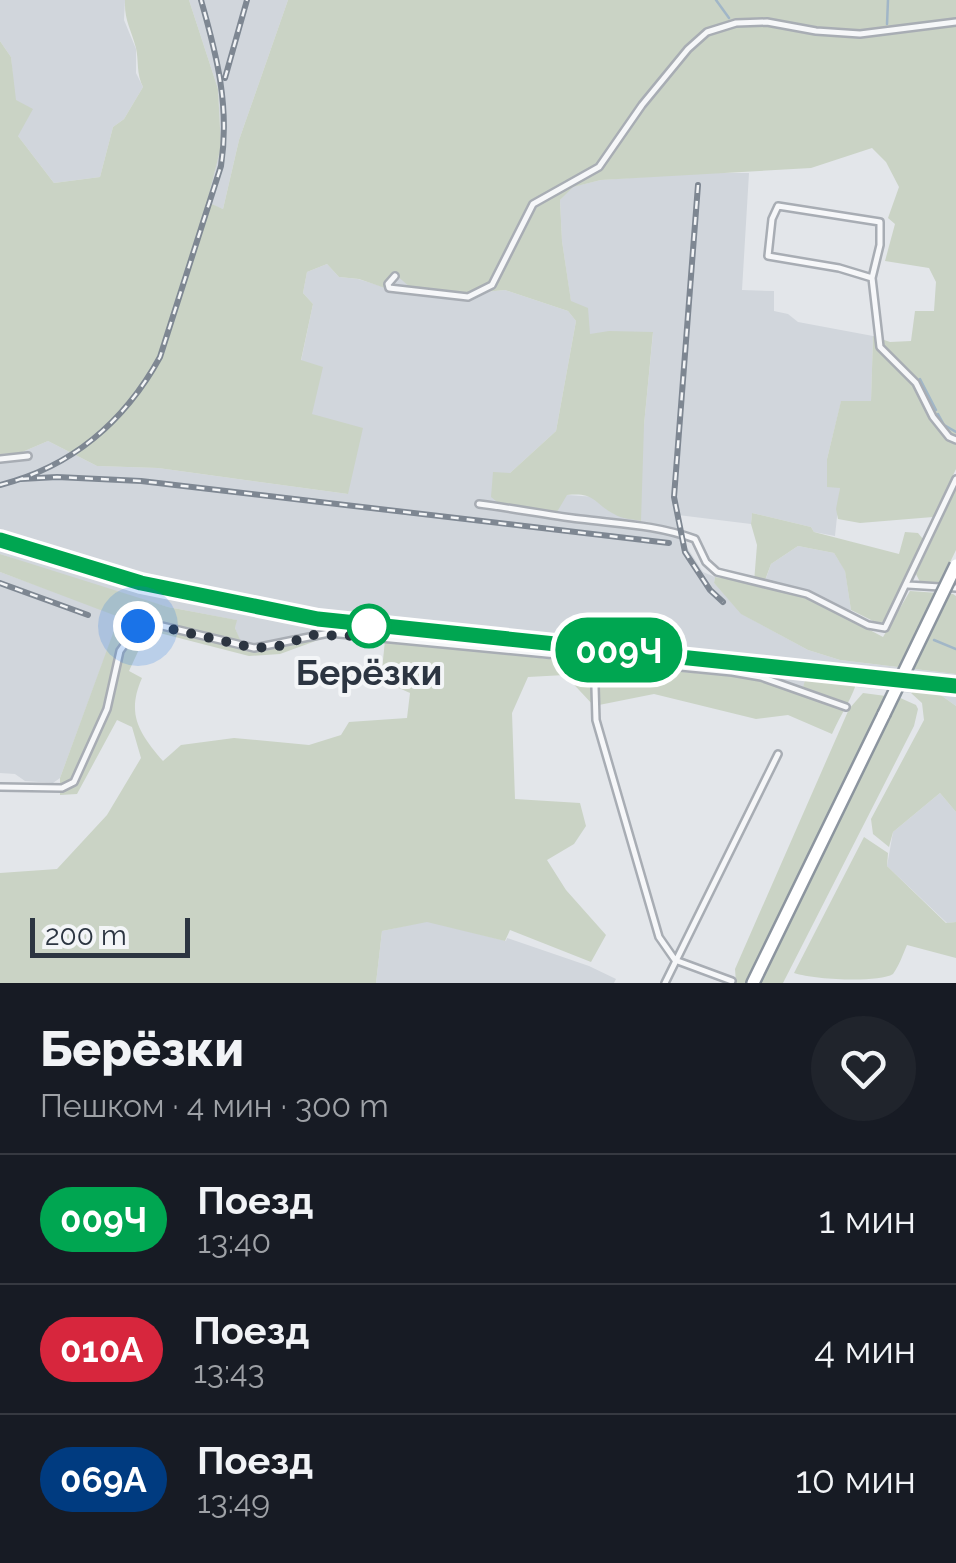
<!DOCTYPE html>
<html lang="ru">
<meta charset="utf-8">
<style>
body{margin:0;font-family:Raleway,sans-serif;background:#20242c;color:#f1f3f6;height:100vh;display:flex;flex-direction:column;font-size:38px;white-space:nowrap}
*{box-sizing:border-box;margin:0}
p{font-size:32px;color:#9ea1a6}
.icon{flex:none;width:55px;height:55px;fill:none;stroke:currentColor;stroke-width:2;stroke-linecap:round;stroke-linejoin:round}
.map{position:relative;height:983px;overflow:hidden}
.details{display:flex;flex-direction:column;background:#171b24;flex:1}
.details>*{flex:none}
.badge{padding:0 20px;border-radius:32px;font-size:35px;line-height:65px}
.scale{position:absolute;left:30px;bottom:25px;width:160px;box-sizing:border-box;padding-left:10px;border:5px solid #2c3541;border-top:0;font-size:28px;line-height:35px;white-space:nowrap;color:#2c3541;-webkit-text-stroke:8px #f3f5f7;paint-order:stroke}
.you{position:absolute;width:50px;height:50px;margin:-25px;border:8px solid #fff;border-radius:50%;background:#1a73e8;box-shadow:0 0 0 15px #1a73e833}
.map>.badge{position:absolute;translate:-50% -50%;box-shadow:0 0 0 5px #fff}
.round{display:grid;place-items:center;flex:none;width:105px;height:105px;border-radius:52px;background:#20242c}
.summary{display:flex;align-items:center;justify-content:space-between;height:170px;padding:0 40px}
h1{font-size:48px;font-weight:800;line-height:75px}
ul{padding:0;list-style:none}
li{display:flex;align-items:center;gap:30px;height:130px;padding:0 40px;border-top:2px solid #363941}
li div{flex:1}
li b{display:block;font-size:38px}
li em{font-style:normal}
li .badge{min-width:110px;font-weight:700;text-align:center}
.map>svg:first-child{display:block}
.built{fill:#d1d6dc}
.green{fill:#cad3c5}
.lines{fill:none;stroke-linecap:round;stroke-linejoin:round}
.stream{stroke:#a1b6c7;stroke-width:2.5}
.street-casing{stroke:#a8adb4;stroke-width:10}
.highway-casing{stroke:#8c959f;stroke-width:16}
.street{stroke:#f6f7f9;stroke-width:5}
.highway{stroke:#fff;stroke-width:11}
.rail-casing{stroke:#7e8792;stroke-width:6}
.rail{stroke:#f3f5f7;stroke-width:2.5;stroke-dasharray:8;stroke-linecap:butt}
.highway-bridge-casing{stroke:#8c959f;stroke-width:16;stroke-linecap:butt}
.highway-bridge{stroke:#fff;stroke-width:11}
.line-casing{stroke:#fff;stroke-width:22}
.line{stroke:#00a651;stroke-width:15}
.walk{stroke:#2c3541;stroke-width:10;stroke-dasharray:0 18}
.stop-dot{fill:#fff;stroke:#00a651;stroke-width:5}
.labels{text-anchor:middle;stroke-width:8;stroke-linejoin:round;paint-order:stroke}
.stop-label{font-size:35px;font-weight:bold;fill:#2c3541;stroke:#f3f5f7}
</style>
<div class="map">
<svg width="956" height="983" viewBox="0 0 956 983">
<rect width="100%" height="100%" fill="#e3e6ea"/>
<!-- built -->
<path class="built" d="M0,0h125l-1,20 12,29v24l7,14 -19,32 -11,8 -13,50 -46,6 -36,-47 -7,-79 -11,-16z
M189,0h99l-49,140 -16,69 -17,-6 15,-56 -3,-58z
M701,173h48l-7,117 32,1v20l14,3 10,8 75,14 -2,66h-30l-14,57 13,29 -5,48 -21,-4 -3,-5 -59,-14 -1,11 -73,-9 5,26 20,31 12,5 -1,6 28,31 66,36 32,10 116,14v32l-25,-18h-16l-4,5 -55,-6 1,-10 -50,-4 -6,22 -42,-15 -27,-4 -124,-10 -50,-9 -226,-22 -19,2 -33,10 -37,2 -8,-21 1,-8 -68,-13 -72,-20 -96,-33v-99l20,-2 28,-12 49,25 61,2 190,26 -36,-79 -11,-54 12,-57 -10,-11 4,-21 20,-8 12,13 19,2 26,8 11,-14 79,20 31,-3 63,21 8,10 -20,110 -46,42 57,22 29,2 9,11 39,-83 9,-92 -63,2 -19,-33 -9,-61 -2,-41 12,-13 29,-7z
M798,546l36,7 11,17 6,40 -3,7 -84,-33 7,-20z
M0,572l120,44 -60,162 -7,5 -28,-2 -10,-7 -15,-1z
M940,793l16,19v110l-9,1 -60,-57 6,-34z
M427,921l79,20 1,-3 82,28 27,13 -2,4h-238l6,-52z"/>
<!-- green -->
<path class="green" d="M125,0h64l29,89 3,58 -14,55 16,7 16,-69 49,-140h668v469l-23,48 -73,6 -22,-4 -2,-10 4,-21 -13,-1v-28l14,-58h30l2,-65 17,6 21,-1 4,-30h19l2,-29 -7,-14 -44,-7 10,-37 -7,-6 11,-31 -13,-25 -14,-14 -61,20 -210,12 -28,7 -13,13 2,41 9,60 17,7 2,26 19,-3 44,1 -9,93 -3,96c-9,-2 -19,-2 -27,-7 -21,-11 -18,-22 -47,-19l-10,17 -55,-6 -11,-9 2,-25 17,1 46,-42 20,-110 -8,-10 -63,-21 -31,3 -63,-5 -16,-14 -10,14 -26,-9 -20,-2 -12,-13 -20,8 -4,21 10,11 -12,56 22,7 -11,47 51,14 -15,66 -190,-26 -61,-2 -49,-25 -28,12 -20,1v-413l11,16 5,43 17,9 -15,27 36,47 46,-6 13,-50 11,-8 19,-32c-7,-14 -4,-25 -7,-39 -5,-19 -12,-28 -11,-48z
M956,489v61l-16,33 -19,1 -5,-10z
M752,513l59,14 3,5 85,22 6,-22 13,1 5,6 -1,4 -36,77 -7,4 -28,-14 -6,-39 -11,-18 -36,-7 -27,18 -7,19 42,13 77,41 27,-46 43,3 3,2v78l-116,-14 -32,-10 -67,-36 -27,-31 1,-6 39,5 3,-37 -6,-21z
M0,554l168,53 69,13 -2,8 9,21c31,1 57,-11 88,-14l-52,19 -31,2 -101,-26 -19,41 13,7c-16,36 -3,55 21,83l18,-16 53,-7 75,7 32,-10 8,-13 58,-4 3,-25 -29,-13 4,-40 223,26 124,10 27,4 42,14 6,-21 51,4c-4,19 -18,38 -26,57l-44,-19 -32,4 -102,-25 -60,12 -29,-31 -37,2 -16,36 3,86 65,4 6,23 -12,18 -27,16 19,30 40,45 -15,27 -81,-32 -5,11 -78,-19 -45,9 -6,52h-376v-110l57,-4 50,-54 34,-57 -9,-31 -15,-7 -40,74 -17,1v-17l59,-161 -119,-45z
M919,687l12,1 25,18v106l-16,-19 -47,39 -4,15 -16,-13 -2,-15 53,-99 -2,-17 -11,-10z
M863,693l23,3 -139,287h-11l-1,-14 114,-260z
M898,697l18,8 2,4 -4,17 -131,257h-25z
M864,837l24,16 -1,13 59,57 10,-1v36l-49,-13c-4,9 -8,21 -14,29 -15,9 -77,6 -99,-1z"/>
<g class="lines">
<!-- stream -->
<path class="stream" d="M716,0l13,18
M887,24l1,-24
M920,379l16,31
M938,414l6,11 12,7
M934,640l22,9"/>
<!-- street casing -->
<g class="street-casing">
<path id="street" d="M395,276l-7,8 1,4 79,9 24,-12 41,-81 66,-37 43,-62 46,-56 19,-17 29,-9 31,-1 49,9 44,3 96,-12
M872,278l-33,-10 -71,-12 4,-37 6,-13 102,16v23l-8,33 8,69 36,36 17,34 16,20 7,3
M0,459l28,-3
M479,504c33,4 67,11 101,15 40,5 77,6 115,20l11,23 11,10 90,22 61,31 17,3 71,-149
M908,585l48,3
M603,661l-8,26 1,33 63,217 16,23 57,21
M0,787l62,1 12,-6 33,-73 13,-58 18,-25 20,-1 96,23 75,-15 403,39 29,5 85,30
M665,983l113,-229"/>
</g>
<!-- highway casing -->
<g class="highway-casing">
<path id="highway" d="M753,983l131,-269"/>
</g>
<!-- street -->
<use href="#street" class="street"/>
<!-- highway -->
<use href="#highway" class="highway"/>
<!-- rail casing -->
<g class="rail-casing">
<path id="rail" d="M225,78l22,-78
M698,185l-24,312 11,55 25,38 13,12
M21,479l36,-2 84,4 528,62
M0,485c72,-18 125,-64 160,-128l61,-191c9,-59 -4,-110 -20,-166
M0,540l141,43 177,36 638,67
M0,583l88,32"/>
</g>
<!-- rail -->
<use href="#rail" class="rail"/>
<!-- highway-bridge casing -->
<g class="highway-bridge-casing">
<path id="highway-bridge" d="M884,714l72,-149"/>
</g>
<!-- highway-bridge -->
<use href="#highway-bridge" class="highway-bridge"/>
</g>
<g class="lines">
<!-- line casing -->
<g class="line-casing">
<path id="line" d="M0,540l141,43 177,36 638,67"/>
</g>
<!-- line -->
<use href="#line" class="line"/>
<!-- walk -->
<path class="walk" d="M138,626h20l96,22 25,-2 34,-11 49,1 7,-10"/>
</g>
<!-- markers -->
<circle class="stop-dot" cx="369" cy="626" r="20"/>
<g class="labels">
<!-- stop labels -->
<g class="stop-label">
<text x="369" y="685">Берёзки</text>
</g>
</g>
</svg>
<div class="scale">200 m</div>
<div class="you" style="left:138px;top:626px"></div>
<b class="badge" style="left:619px;top:650px;background:#00a651;color:#fff">009Ч</b>
</div>
<section class="details">
<div class="summary"><div><h1>Берёзки</h1><p>Пешком · 4 мин · 300 m</p></div><a class="round"><svg class="icon" aria-label="heart" viewBox="0 0 24 24"><path d="M12 20l-8-8c-3-5 5-10 8-4 3-6 11-1 8 4z"/></svg></a></div>
<ul>
<li><span class="badge" style="background:#00a651;color:#fff">009Ч</span><div><b>Поезд</b><p>13:40</p></div><em>1 мин</em></li>
<li><span class="badge" style="background:#d7263d;color:#fff">010А</span><div><b>Поезд</b><p>13:43</p></div><em>4 мин</em></li>
<li><span class="badge" style="background:#003b80;color:#fff">069А</span><div><b>Поезд</b><p>13:49</p></div><em>10 мин</em></li>
</ul>
</section>
